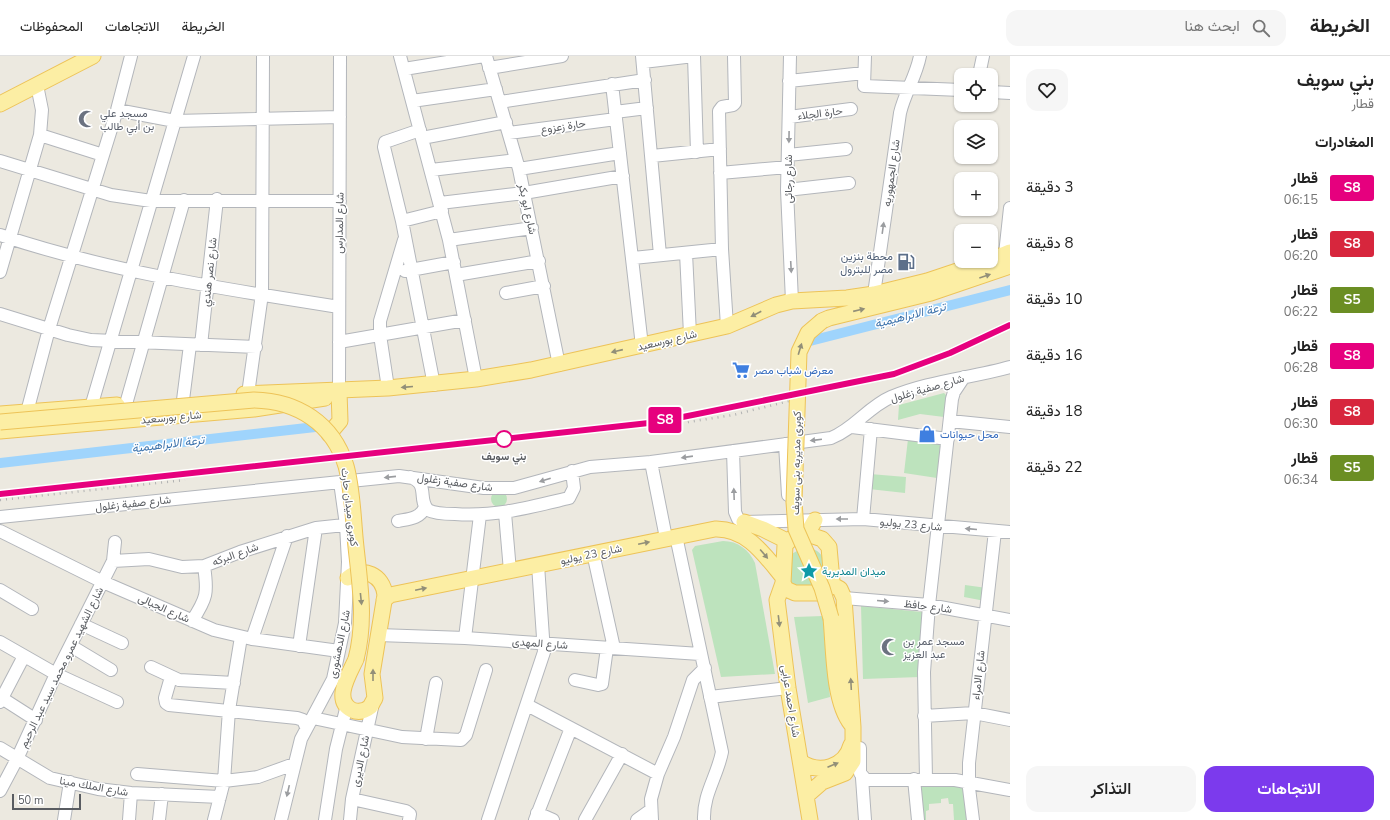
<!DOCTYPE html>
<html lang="ar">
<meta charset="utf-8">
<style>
body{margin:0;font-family:"Nunito Sans",Vazirmatn,sans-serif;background:#f6f6f6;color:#222;direction:rtl;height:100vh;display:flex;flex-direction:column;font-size:15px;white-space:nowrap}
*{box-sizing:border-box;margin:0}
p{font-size:13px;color:#767676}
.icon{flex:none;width:22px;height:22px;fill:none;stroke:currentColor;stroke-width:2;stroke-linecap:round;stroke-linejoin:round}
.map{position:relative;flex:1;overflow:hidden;direction:ltr}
.sheet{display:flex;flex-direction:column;background:#fff;width:380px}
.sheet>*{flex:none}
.badge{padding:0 8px;border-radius:3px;font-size:14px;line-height:26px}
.tools{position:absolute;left:954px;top:12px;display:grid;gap:8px}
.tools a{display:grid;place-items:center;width:44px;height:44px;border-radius:8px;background:#fff;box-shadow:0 1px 3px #0004;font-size:20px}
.scale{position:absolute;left:12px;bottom:10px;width:69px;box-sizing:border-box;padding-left:4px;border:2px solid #595c61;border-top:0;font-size:11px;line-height:14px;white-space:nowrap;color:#595c61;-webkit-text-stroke:3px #fff;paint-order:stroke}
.map>.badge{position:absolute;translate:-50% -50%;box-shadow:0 0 0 2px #fff}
h2{padding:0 16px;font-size:15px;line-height:36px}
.round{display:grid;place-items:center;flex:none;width:42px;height:42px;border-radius:12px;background:#f6f6f6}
.head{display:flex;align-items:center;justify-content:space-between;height:68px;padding:0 16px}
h1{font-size:19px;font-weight:600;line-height:30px}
.primary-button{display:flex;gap:8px;margin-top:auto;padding:8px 16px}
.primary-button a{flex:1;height:46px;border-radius:12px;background:#7c3aed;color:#fff;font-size:16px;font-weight:600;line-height:46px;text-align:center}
.primary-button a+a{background:#f6f6f6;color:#222}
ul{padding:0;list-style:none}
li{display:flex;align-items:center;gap:12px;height:56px;padding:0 16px}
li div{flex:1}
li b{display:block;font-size:15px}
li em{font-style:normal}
li .badge{min-width:44px;font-weight:700;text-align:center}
header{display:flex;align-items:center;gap:24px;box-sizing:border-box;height:56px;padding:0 20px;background:#fff;border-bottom:1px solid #e0e0e0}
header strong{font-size:19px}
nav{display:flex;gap:22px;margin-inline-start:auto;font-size:14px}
.search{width:280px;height:36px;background:#f6f6f6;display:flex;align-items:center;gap:10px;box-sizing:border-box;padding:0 14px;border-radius:12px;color:#767676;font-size:15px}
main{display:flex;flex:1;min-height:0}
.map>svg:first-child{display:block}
.green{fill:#bde3bd}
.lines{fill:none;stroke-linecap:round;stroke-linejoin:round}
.canal{stroke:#9fd4fc;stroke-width:10}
.minor-casing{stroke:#b3b6bb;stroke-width:14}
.major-casing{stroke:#edc358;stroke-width:17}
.minor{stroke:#fff;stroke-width:12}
.major{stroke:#fceea4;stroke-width:15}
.rail{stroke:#b1b2b2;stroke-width:2.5;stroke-dasharray:1 5;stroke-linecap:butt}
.major-bridge-casing{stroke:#edc358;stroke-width:17;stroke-linecap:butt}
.major-bridge{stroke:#fceea4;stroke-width:15}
.oneway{fill:#9b9da0}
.oneway2{fill:#928f78}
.line-casing{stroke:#fff;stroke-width:9}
.line{stroke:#e6007e;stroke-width:6}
.stop-dot{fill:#fff;stroke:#e6007e;stroke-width:2}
.labels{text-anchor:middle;stroke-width:3;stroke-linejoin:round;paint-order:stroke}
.worship-label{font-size:11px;fill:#5b616d;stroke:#fff;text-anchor:start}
.street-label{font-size:11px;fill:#595c61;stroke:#fff}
.service-label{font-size:11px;fill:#4e5e75;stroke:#fff;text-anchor:end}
.shop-label{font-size:11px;fill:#366cbe;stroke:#fff;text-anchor:start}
.stop-label{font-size:11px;font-weight:bold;fill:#595c61;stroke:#fff}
.culture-label{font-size:11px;fill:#0d838f;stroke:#fff;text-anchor:start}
.water-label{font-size:12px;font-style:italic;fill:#3e74ad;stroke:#fff}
</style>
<header>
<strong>الخريطة</strong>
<div class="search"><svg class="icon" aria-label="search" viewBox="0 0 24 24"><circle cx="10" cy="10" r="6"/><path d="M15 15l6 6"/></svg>ابحث هنا</div>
<nav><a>الخريطة</a><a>الاتجاهات</a><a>المحفوظات</a></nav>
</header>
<main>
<section class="sheet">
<div class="head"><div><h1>بني سويف</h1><p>قطار</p></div><a class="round"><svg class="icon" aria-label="heart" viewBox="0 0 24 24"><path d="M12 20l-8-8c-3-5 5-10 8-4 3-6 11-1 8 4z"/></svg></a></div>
<h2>المغادرات</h2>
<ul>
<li><span class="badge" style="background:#e6007e;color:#fff">S8</span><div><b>قطار</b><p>06:15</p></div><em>3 دقيقة</em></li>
<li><span class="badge" style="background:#d7263d;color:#fff">S8</span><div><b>قطار</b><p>06:20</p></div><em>8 دقيقة</em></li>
<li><span class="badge" style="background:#6b8e23;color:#fff">S5</span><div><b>قطار</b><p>06:22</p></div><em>10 دقيقة</em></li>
<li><span class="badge" style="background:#e6007e;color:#fff">S8</span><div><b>قطار</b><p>06:28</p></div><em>16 دقيقة</em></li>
<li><span class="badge" style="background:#d7263d;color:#fff">S8</span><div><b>قطار</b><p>06:30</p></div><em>18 دقيقة</em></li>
<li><span class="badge" style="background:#6b8e23;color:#fff">S5</span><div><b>قطار</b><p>06:34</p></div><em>22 دقيقة</em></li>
</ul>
<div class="primary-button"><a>الاتجاهات</a><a>التذاكر</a></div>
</section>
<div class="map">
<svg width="1010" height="764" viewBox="0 0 1010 764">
<rect width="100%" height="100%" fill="#ece9e0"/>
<!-- green -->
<path class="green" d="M944,337l3,3 -3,21 -24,-3 -22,6 1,-15z
M908,383l33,4 -4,35 -33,-5z
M870,418l36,3 -1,16 -36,-4z
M491 443a8 8 0 1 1 16 0a8 8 0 1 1-16 0Z
M723,485c15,0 26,9 32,22l20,111 -54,3 -29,-127 3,-4z
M802,492c16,-1 20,6 26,19l-8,19 -21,4 -11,-9 2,-26z
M965,529l22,3 -2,13 -21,-4z
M861,550l61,6 -2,65 -57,2z
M823,560l7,81 -22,6 -14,-86z
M966,730l1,34h-13l-1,-16h-4l-1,-6 -7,1v4l-12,1v6l-3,1v9h-3l-3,-33z"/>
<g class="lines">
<!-- canal -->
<path class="canal" d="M810,285l200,-51
M0,407l324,-37"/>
<!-- minor casing -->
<g class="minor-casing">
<path id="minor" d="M400,0l49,184 27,139
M486,0l33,113 40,196
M642,0l18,199
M694,0l3,96
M790,0l-3,134 5,111
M865,0l-1,30 97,4
M643,6l51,-6
M489,12l73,-12
M404,13l80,-13
M979,19l4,-19
M789,25l75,-8
M612,28l30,262
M991,36l19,1
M412,45l84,-12
M500,46l145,-22
M117,54l58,11 165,-4
M615,56l32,-4
M789,61l62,-8
M420,74l-35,12 -1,5 18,74 32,164
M509,77l107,-14
M40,79l63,20
M422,82l84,-16
M788,99l58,-6
M652,100l68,-7
M0,105l111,34 40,6h189
M519,113l101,-16
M431,114l85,-10
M720,117l68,-6
M787,134l62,-7
M440,147l84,-10 99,-17
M402,165l40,-10
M0,179c111,37 223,54 339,72
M449,184l83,-12
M686,197l4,81
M1005,198l5,-46
M633,202l89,-9
M405,215l49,-9
M0,216l40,-137 2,-25 -5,-25
M456,219l83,-14
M506,237l38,-7
M874,238l26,-181c5,-21 16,-36 20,-57
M0,258l68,21 23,5 165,7
M727,270l-5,-77 -3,-138 3,-4 11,-2 2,-2 -1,-47
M339,286l126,-22
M201,289l16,-146
M388,332l-8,-53v-14l24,-81
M339,335l1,-335
M248,338l14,-100 1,-238
M183,344l7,-55
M126,348l58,-204
M91,351l103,-351
M27,356l22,-83 68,-219 14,-54
M950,365l60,6
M852,371l96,12
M785,388l3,51
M733,395l2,61 3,7 6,3 119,-3 147,13
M651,406l15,76
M410,421c20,7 7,22 18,33 7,4 19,4 27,4 40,3 76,-7 114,-16l5,-10 -2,-17
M505,457l5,58
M0,461l399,-41 85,12h30l76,-21 61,-5 180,-24c23,-9 37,-31 60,-41 38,-16 80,-19 119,-30
M863,463l8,-90
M398,465c10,-2 22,-2 27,-14
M0,475l103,51 111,48 38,9 87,12
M676,480l46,216c-5,25 -19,42 -18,68
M593,497l21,95
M113,505l36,-2 33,8 22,-1 36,-14 76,-24 38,-4
M0,534l32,19
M844,542l85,7 81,15
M192,565c15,-23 16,-28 12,-55
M81,568l41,19
M378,579l87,3 235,16
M465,582l15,-123
M252,583l35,-103
M0,586l56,32 61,28
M71,590l40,24
M299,590l17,-118
M151,611l28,13 55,3
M171,621l-6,21 1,5 3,2 128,13 6,2 3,7
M575,624l23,5 4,-1 5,-36
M0,641l36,23
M710,641l78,-9
M0,646l24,-46
M527,649l131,69
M924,660l50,-3 36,7
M313,662l89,19 59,3 5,-5 20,-65
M426,683l10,-56
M0,692l50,30 48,11 33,4 89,4
M860,692v25l6,7h89l55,10
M137,718l87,7 34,-4 36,-13
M862,722l3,42
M914,723l4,41
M926,723l-2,-107 5,-67 23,-206 2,-7 10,-15
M0,735l17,-32 39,-85 57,-113 2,-19
M352,743l54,12 4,3 -1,6
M537,757l16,7
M64,764l6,-38
M129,764l2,-27
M159,764l3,-26
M214,764l10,-39 5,-71 12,-73
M281,764l20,-81 32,-60 12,-56 3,-61 -2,-37 -6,-43
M325,764l11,-71 11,-44
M350,764l2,-21 21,-96
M488,764l56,-168 -6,-87
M535,764l36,-92
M585,764l37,-66
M637,764l14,-10
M652,764l-1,-21 7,-25 16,-37 19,-57 12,-12
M973,764l-4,-32v-25l26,-232"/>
</g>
<!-- major casing -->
<g class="major-casing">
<path id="major" d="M0,48l93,-48
M991,204l19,-8
M822,265l7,-3 102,-25 79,-27
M244,338l144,-6 88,-9 55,-9 196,-44 49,-21 16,-4 55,-3 27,-4 53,-13 60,-20
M0,358l117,-9
M0,375l254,-22 71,-11
M329,378l11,-13 -1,-30
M744,466l19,7 24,12
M807,478l15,5 7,8 3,34 -3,7 -7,5h-27l-9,-4 -3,-6 2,-38 7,-7z
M807,478l8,-14
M348,522c15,-12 35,-3 37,17l-13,79 3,24 -5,9c-5,4 -11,6 -18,3 -20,-10 -2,-37 4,-51
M783,527l-6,17 11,88 22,132
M384,544l6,-5 325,-66c31,-1 49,25 67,47
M831,562c3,31 2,83 20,106
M801,706c18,12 44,6 50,-17
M806,740l16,-14 23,-9 8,-12v-34l-9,-129 -4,-9 -9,-5"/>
</g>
<!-- minor -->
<use href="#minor" class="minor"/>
<!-- major -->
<use href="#major" class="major"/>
<!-- rail -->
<path class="rail" d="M676,368l57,-9 56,-14
M0,438l658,-72 236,-48 56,-21 60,-28
M0,444l185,-20"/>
<!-- major-bridge casing -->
<g class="major-bridge-casing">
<path id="major-bridge" d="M822,265l-14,12 -9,19 -5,150 2,27 26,59 9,30
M0,366l254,-22c43,1 79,23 92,66 7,25 7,55 10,81 4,38 10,74 0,112"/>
</g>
<!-- major-bridge -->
<use href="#major-bridge" class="major-bridge"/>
</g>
<!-- one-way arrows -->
<defs><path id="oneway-solid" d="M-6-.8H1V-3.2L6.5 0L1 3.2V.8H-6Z"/></defs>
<g class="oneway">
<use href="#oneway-solid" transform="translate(789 81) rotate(91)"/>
<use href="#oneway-solid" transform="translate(883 172) rotate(-82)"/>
<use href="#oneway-solid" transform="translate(791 211) rotate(87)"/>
<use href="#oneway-solid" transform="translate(816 384) rotate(173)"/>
<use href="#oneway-solid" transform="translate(687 401) rotate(172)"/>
<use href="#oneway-solid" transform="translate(390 421) rotate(174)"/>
<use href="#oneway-solid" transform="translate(545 424) rotate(162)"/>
<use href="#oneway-solid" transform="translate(734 438) rotate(-92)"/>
<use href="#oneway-solid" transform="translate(842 463) rotate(180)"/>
<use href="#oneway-solid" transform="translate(971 473) rotate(-175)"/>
<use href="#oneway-solid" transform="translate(883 545) rotate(5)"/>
<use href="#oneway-solid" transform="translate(288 735) rotate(103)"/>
</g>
<g class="oneway2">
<use href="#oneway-solid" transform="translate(985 220) rotate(-19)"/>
<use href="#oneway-solid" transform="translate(859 254) rotate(-13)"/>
<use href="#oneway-solid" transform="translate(756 258) rotate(152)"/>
<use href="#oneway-solid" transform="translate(800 293) rotate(-73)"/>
<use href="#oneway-solid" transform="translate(617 295) rotate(167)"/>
<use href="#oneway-solid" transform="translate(407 331) rotate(175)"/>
<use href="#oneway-solid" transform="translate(644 487) rotate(-12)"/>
<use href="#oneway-solid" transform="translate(764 498) rotate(50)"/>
<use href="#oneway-solid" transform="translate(421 533) rotate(-12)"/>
<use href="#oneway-solid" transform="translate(361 543) rotate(84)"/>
<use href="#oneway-solid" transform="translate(779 565) rotate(83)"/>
<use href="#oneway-solid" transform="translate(373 619) rotate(-90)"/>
<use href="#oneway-solid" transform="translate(851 628) rotate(-93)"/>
<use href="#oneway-solid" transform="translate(833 709) rotate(-23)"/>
</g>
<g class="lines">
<!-- line casing -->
<g class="line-casing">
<path id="line" d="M0,438l658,-72 236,-48 56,-21 60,-28"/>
</g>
<!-- line -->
<use href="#line" class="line"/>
</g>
<!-- icons -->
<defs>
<g id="mosque-bare" transform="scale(1.38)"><path d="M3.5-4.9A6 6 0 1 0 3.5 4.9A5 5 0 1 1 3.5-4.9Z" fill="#6b7280" stroke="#fff" stroke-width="2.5" paint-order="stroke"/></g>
<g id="fuel-bare" transform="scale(1.38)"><path d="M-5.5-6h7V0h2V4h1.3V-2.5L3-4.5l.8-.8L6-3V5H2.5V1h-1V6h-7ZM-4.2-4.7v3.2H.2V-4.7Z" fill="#5c6f8a" stroke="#fff" stroke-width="2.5" paint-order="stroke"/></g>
<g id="supermarket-bare" transform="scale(1.38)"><path d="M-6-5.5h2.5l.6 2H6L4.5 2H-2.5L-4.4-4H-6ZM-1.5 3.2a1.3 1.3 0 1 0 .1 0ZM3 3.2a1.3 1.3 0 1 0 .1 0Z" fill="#3f7fe0" stroke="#fff" stroke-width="2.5" paint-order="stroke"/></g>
<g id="shop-bare" transform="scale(1.38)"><path d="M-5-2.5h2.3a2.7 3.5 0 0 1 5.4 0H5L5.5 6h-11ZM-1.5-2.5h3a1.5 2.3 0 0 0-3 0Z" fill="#3f7fe0" stroke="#fff" stroke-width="2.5" paint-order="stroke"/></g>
<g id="sight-bare" transform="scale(1.38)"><path d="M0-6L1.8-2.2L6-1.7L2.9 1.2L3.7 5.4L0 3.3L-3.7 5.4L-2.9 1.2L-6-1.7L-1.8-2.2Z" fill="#0f9aa8" stroke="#fff" stroke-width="2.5" paint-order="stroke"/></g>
</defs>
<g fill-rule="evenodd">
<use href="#mosque-bare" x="87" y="63"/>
<use href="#fuel-bare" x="906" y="206"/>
<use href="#supermarket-bare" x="741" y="314"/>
<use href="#shop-bare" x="927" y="378"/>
<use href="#sight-bare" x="809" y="515"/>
<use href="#mosque-bare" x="890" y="591"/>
</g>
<!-- markers -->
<circle class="stop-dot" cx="504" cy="383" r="8"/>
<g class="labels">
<!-- worship labels -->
<g class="worship-label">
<text x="100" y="61">مسجد علي<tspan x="100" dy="13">بن أبي طالب</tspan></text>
<text x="903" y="589">مسجد عمر بن<tspan x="903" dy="13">عبد العزيز</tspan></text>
</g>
<!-- street labels -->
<g class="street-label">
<text transform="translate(820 57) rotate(-7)" y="4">حارة الجلاء</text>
<text transform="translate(563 70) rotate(-8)" y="4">حارة زعزوع</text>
<text transform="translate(891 117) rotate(-82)" y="4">شارع الجمهوريه</text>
<text transform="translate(788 123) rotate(-90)" y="4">شارع رجائى</text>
<text transform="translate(528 153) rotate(78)" y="4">شارع ابو بكر</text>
<text transform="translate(339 167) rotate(-89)" y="4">شارع المدارس</text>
<text transform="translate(209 216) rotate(-84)" y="4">شارع نصر هندي</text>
<text transform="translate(667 284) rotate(-13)" y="4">شارع بورسعيد</text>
<text transform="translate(927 332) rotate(-16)" y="4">شارع صفية زغلول</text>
<text transform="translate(171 361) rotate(-5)" y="4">شارع بورسعيد</text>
<text transform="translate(796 407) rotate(-89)" y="4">كوبرى مديريه بنى سويف</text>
<text transform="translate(455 426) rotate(8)" y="4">شارع صفية زغلول</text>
<text transform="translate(133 447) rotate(-6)" y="4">شارع صفية زغلول</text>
<text transform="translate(350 451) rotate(83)" y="4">كوبرى ميدان حارث</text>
<text transform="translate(911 468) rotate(5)" y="4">شارع 23 يوليو</text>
<text transform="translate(235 498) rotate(-20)" y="4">شارع البركه</text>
<text transform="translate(591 498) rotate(-12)" y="4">شارع 23 يوليو</text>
<text transform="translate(928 550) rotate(7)" y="4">شارع حافظ</text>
<text transform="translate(164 552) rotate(24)" y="4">شارع الجبالى</text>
<text transform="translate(540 587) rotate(4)" y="4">شارع المهدى</text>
<text transform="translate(339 588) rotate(-78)" y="4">شارع الدهشورى</text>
<text transform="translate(61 611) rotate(-64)" y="4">شارع الشهيد عمرو محمد سيد عبد الرحيم</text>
<text transform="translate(978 619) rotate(-84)" y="4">شارع الامراء</text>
<text transform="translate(791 645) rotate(81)" y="4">شارع احمد عرابى</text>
<text transform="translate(360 705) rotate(-78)" y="4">شارع الديرى</text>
<text transform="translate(94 730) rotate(10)" y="4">شارع الملك مينا</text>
</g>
<!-- service labels -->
<g class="service-label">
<text x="893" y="204">محطة بنزين<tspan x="893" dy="13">مصر للبترول</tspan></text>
</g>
<!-- shop labels -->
<g class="shop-label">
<text x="754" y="318">معرض شباب مصر</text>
<text x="940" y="382">محل حيوانات</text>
</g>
<!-- stop labels -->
<g class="stop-label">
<text x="504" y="404">بني سويف</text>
</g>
<!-- culture labels -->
<g class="culture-label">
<text x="822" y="519">ميدان المديرية</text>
</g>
<!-- water labels -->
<g class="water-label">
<text transform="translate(910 259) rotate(-14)" y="4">ترعة الابراهيمية</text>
<text transform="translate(168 388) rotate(-7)" y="4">ترعة الابراهيمية</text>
</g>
</g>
</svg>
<div class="tools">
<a><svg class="icon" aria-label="locate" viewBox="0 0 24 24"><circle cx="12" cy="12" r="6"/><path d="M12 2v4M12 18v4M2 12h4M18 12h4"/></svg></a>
<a><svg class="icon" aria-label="layers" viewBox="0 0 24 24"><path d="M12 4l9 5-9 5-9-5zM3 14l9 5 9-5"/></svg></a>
<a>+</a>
<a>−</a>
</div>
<div class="scale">50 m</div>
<b class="badge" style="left:665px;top:364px;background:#e6007e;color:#fff">S8</b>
</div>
</main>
